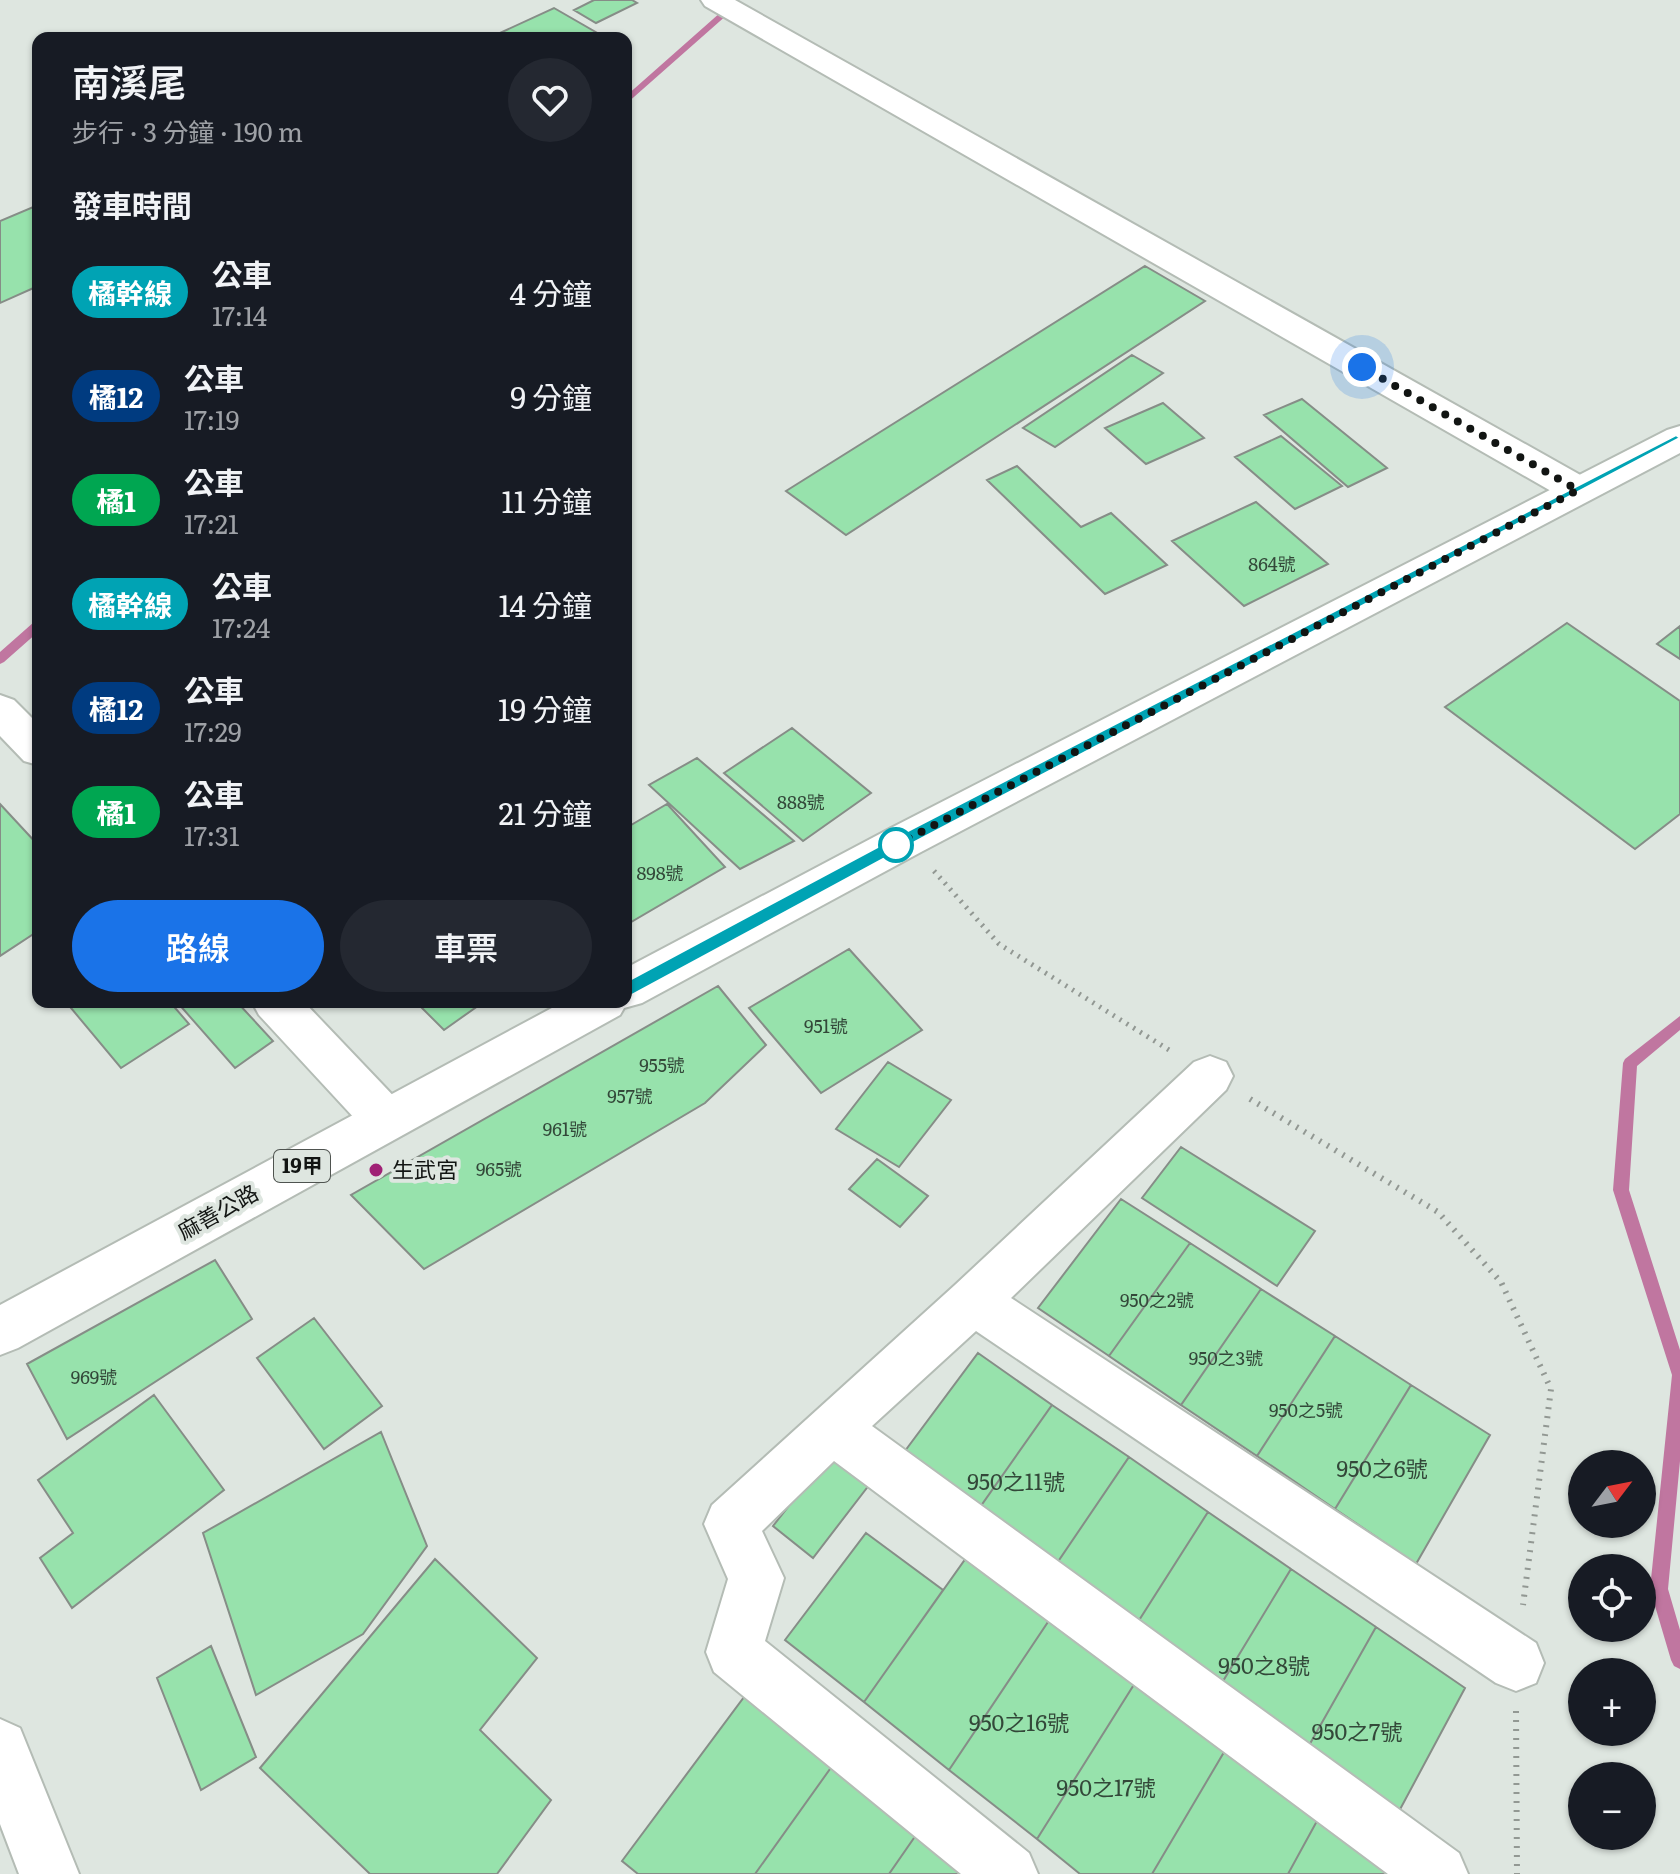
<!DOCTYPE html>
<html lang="zh-TW">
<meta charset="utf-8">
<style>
body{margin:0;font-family:Literata,"Noto Sans TC",serif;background:#242831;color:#f1f3f6;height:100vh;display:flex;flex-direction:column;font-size:30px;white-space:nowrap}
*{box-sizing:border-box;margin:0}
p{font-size:26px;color:#9ea1a6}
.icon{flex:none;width:44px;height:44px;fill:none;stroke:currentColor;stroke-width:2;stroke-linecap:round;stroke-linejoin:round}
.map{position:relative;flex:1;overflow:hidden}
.panel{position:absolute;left:32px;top:32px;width:600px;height:976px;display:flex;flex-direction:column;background:#171b24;border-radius:16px;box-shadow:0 2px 6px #0004}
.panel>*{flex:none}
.badge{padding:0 16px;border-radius:26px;font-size:28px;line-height:52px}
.needle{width:52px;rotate:58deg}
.tools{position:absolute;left:1568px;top:1450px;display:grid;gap:16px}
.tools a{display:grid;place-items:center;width:88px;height:88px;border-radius:50%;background:#171b24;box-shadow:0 2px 6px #0004;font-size:40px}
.you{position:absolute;width:40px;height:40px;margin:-20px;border:6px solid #fff;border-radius:50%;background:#1a73e8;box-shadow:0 0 0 12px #1a73e833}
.map>.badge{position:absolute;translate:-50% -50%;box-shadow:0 0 0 4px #fff}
h2{padding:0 40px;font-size:30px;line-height:72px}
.round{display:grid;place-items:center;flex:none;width:84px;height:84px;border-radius:42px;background:#242831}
.overview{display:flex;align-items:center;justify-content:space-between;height:136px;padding:0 40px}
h1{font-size:38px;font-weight:600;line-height:60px}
.primary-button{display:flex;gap:16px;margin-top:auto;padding:16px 40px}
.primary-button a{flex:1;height:92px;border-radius:48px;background:#1a73e8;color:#fff;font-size:32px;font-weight:600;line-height:92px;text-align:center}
.primary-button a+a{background:#242831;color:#f1f3f6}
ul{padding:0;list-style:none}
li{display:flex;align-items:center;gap:24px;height:104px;padding:0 40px}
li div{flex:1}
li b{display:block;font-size:30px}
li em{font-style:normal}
li .badge{min-width:88px;font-weight:700;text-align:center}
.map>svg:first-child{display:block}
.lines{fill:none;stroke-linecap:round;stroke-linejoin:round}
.stream{fill:#c076a0;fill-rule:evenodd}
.building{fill:#97e2ac;stroke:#868d87;stroke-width:2}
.minor-casing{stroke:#b4bcb5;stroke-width:4}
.major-casing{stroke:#b4bcb5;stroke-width:4}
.path-far1{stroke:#929893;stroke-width:5;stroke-dasharray:2 6;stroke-linecap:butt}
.path{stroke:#929893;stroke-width:6;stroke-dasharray:2 7;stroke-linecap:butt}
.minor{fill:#fff;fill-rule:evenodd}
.major{fill:#fff;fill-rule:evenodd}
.line{fill:#00a3b4;stroke:#fff;stroke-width:2}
.walk{stroke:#121513;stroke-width:8;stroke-dasharray:0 14.4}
.stop-dot{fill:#fff;stroke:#00a3b4;stroke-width:4}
.poi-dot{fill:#a02175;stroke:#dee6e0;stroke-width:3}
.labels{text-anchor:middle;stroke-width:8;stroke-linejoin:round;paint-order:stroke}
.number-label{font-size:18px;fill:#334839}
.shield{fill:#dee6e0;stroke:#4f5450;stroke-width:2}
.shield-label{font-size:20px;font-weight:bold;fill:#121513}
.poi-label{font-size:22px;fill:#121513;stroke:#dee6e0;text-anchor:start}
.street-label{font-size:22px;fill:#121513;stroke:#dee6e0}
.near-number-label{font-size:22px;fill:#334839}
</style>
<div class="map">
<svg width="1680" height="1874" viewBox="0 0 1680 1874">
<rect width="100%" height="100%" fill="#dee6e0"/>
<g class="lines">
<!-- stream -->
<path class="stream" d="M721,12l7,2 -102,90v-8z
M38,621v11l-34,30 -4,2v-12l34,-30z
M1680,1016v14l-43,36 -8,124 51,160v111l-12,128 12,41v39l-6,-3 -3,-6 -21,-71 22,-214 -59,-185 10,-127 2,-4z"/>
</g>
<!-- building -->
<path class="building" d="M594,0h38l5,3 -41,20 -22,-13z
M554,8l52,30h-117z
M38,205v81l-38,17v-82z
M1145,266l60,35 -359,234 -60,-44z
M1132,355l31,18 -108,74 -32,-19z
M1302,399l85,69 -39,19 -84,-72z
M1163,403l41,35 -58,26 -41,-36z
M1281,436l61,50 -47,23 -60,-52z
M1017,466l64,61 30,-14 56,52 -62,29 -118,-114z
M1256,502l72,62 -84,42 -72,-65z
M1567,623l113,78v113l-45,35 -190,-142z
M1680,626v33l-23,-15z
M792,728l79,65 -68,48 -79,-68z
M697,758l97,83 -54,28 -91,-84z
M0,804l38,41v86l-38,25z
M667,804l58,63 -99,58v-97z
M849,949l73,81 -101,63 -72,-85z
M718,986l48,59 -61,58 -281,166 -73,-74z
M66,1002h104l19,22 -68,44z
M177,1002h60l36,39 -38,27z
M416,1002h65l1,1 -38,27z
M888,1062l63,38 -52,67 -63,-38z
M1181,1147l134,84 -38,55 -135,-88z
M877,1159l51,37 -28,31 -51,-38z
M1121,1199l69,44 -81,113 -71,-48z
M1190,1243l71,46 -80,116 -72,-49z
M215,1260l37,59 -185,120 -40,-75z
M1261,1289l74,47 -78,120 -76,-51z
M314,1318l68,88 -58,43 -67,-91z
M1335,1336l76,49 -76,124 -78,-53z
M978,1353l74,52 -74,105 -76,-55z
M1411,1385l79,50 -74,129 -81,-55z
M154,1395l70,95 -152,118 -32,-50 33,-25 -35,-53z
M1052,1405l77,52 -74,109 -77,-56z
M381,1432l46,114 -64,88 -107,61 -53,-162z
M836,1446l40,30 -63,82 -40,-32z
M1129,1457l79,55 -72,113 -81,-59z
M1208,1512l83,57 -71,117 -84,-61z
M866,1533l77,57 -79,112 -79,-62z
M971,1551l83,62 -105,157 -85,-68z
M435,1559l102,99 -57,72 71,70 -54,74h-127l-110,-106z
M1291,1569l85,58 -69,122 -87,-63z
M1054,1613l86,62 -103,164 -88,-69z
M1376,1627l89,61 -68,127 -90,-66z
M211,1646l45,111 -55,33 -44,-112z
M1140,1675l90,67 -78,132h-72l-43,-35z
M753,1685l87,70 -85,119h-117l-16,-13z
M1230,1742l93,68 -35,64h-136z
M840,1755l83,70 -34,49h-134z
M1323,1810l87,64h-122z
M923,1825l60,49h-94z"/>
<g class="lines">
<!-- minor casing -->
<g class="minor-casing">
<path id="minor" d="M701,0h34l856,481 5,9 -5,9 -13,3 -13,-3 -860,-493z
M0,695l14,5 24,24v41l-14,-4 -24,-25z
M252,1002h52l99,104 7,14 -7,14 -17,6 -17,-6 -110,-119z
M1210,1056l16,6 7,14 -7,14 -215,208 525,345 8,20 -8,20 -20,8 -20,-8 -520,-352 -104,95 587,427 9,21h-80l-554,-413 -72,70 22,47 -19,63 264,212 9,21h-77l-247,-202 -8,-20 22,-73 -24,-55 8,-19 243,-220 239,-223z
M0,1719l20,9 59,146h-60l-19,-50z"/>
</g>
<!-- major casing -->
<g class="major-casing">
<path id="major" d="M1680,426v27l-759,399 -279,151 -18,5 -4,7 -602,333 -18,7v-50l563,-303h63v-34l265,-140 776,-398z"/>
</g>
<!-- path-far1 -->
<path class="path-far1" d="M934,871l65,73 170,106"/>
<!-- path -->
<path class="path" d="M1250,1099l188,113 63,70 50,107 -28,216
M1516,1711l1,163"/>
<!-- minor -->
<use href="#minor" class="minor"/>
<!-- major -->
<use href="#major" class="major"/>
</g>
<!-- line -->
<path class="line" d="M1676,435l4,3 -769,406 -279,151h-12v-10l280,-150z"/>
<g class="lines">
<!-- walk -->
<path class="walk" d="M896,845l682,-355 -216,-123"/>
</g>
<!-- markers -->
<circle class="stop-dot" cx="896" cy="845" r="16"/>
<circle class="poi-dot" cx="376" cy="1170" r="8"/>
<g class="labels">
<!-- number labels -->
<g class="number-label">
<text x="1272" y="571">864號</text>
<text x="801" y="809">888號</text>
<text x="660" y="880">898號</text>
<text x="826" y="1033">951號</text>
<text x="662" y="1072">955號</text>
<text x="630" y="1103">957號</text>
<text x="565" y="1136">961號</text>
<text x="499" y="1176">965號</text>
<text x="1157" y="1307">950之2號</text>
<text x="1226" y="1365">950之3號</text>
<text x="94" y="1384">969號</text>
<text x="1306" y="1417">950之5號</text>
</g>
<!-- shield labels -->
<rect class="shield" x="274" y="1150" width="56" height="32" rx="6"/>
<g class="shield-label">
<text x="302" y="1173">19甲</text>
</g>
<!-- poi labels -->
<g class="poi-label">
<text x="392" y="1178">生武宮</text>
</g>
<!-- street labels -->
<g class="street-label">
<text transform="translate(218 1212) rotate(-29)" y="8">麻善公路</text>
</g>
<!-- near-number labels -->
<g class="near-number-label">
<text x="1382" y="1477">950之6號</text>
<text x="1016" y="1490">950之11號</text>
<text x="1264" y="1674">950之8號</text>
<text x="1019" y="1731">950之16號</text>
<text x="1357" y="1740">950之7號</text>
<text x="1106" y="1796">950之17號</text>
</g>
</g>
</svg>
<div class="tools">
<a><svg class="needle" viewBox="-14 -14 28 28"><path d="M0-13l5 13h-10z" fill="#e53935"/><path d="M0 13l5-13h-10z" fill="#9ea1a6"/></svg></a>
<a><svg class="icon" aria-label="locate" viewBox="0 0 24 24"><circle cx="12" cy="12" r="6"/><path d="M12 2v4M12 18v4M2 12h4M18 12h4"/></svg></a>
<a>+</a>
<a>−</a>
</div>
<div class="you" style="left:1362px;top:367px"></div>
<section class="panel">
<div class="overview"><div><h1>南溪尾</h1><p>步行 · 3 分鐘 · 190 m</p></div><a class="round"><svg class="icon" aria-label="heart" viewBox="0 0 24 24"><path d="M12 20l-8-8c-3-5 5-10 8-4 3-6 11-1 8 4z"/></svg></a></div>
<h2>發車時間</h2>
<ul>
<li><span class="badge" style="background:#00a3b4;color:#fff">橘幹線</span><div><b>公車</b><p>17:14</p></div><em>4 分鐘</em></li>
<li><span class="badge" style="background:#003b80;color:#fff">橘12</span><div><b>公車</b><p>17:19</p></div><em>9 分鐘</em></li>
<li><span class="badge" style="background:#00a651;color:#fff">橘1</span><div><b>公車</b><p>17:21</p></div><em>11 分鐘</em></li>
<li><span class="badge" style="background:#00a3b4;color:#fff">橘幹線</span><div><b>公車</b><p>17:24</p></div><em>14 分鐘</em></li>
<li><span class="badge" style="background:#003b80;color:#fff">橘12</span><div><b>公車</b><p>17:29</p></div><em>19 分鐘</em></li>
<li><span class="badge" style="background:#00a651;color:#fff">橘1</span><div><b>公車</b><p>17:31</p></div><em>21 分鐘</em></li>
</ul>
<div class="primary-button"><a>路線</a><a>車票</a></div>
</section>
</div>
